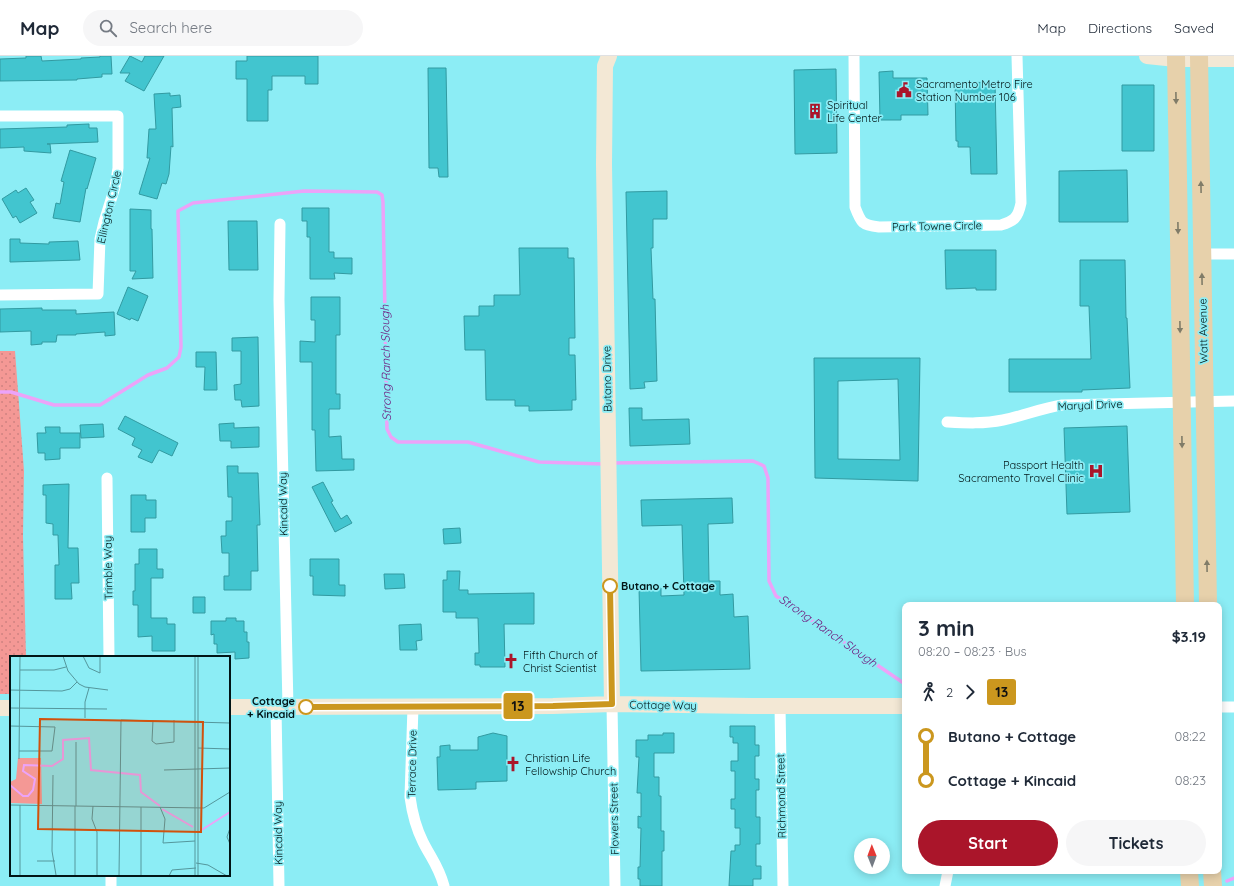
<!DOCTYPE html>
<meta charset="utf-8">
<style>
body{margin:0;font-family:Quicksand,sans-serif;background:#f6f6f7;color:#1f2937;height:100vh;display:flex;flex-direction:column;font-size:15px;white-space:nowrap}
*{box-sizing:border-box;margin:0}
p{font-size:13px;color:#747a83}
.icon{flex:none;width:22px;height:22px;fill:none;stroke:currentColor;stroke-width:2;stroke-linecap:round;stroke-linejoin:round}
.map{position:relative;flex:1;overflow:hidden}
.details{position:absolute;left:902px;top:546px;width:320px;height:272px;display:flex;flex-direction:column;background:#fff;border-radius:8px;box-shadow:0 2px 10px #0003}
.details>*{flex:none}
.badge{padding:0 8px;border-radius:3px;font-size:14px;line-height:26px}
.needle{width:26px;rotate:359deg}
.fabs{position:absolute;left:854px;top:782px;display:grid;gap:8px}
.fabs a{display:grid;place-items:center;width:36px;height:36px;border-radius:50%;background:#fff;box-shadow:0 2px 10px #0003;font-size:20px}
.map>.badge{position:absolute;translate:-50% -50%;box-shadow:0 0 0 2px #fff}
.legs{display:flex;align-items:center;gap:6px;height:44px;padding:0 16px;font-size:13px}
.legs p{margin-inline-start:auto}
.overview{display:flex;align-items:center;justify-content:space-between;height:68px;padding:0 16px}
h1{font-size:22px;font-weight:700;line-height:30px}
.primary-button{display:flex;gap:8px;margin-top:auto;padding:8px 16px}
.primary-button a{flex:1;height:46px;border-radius:24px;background:#aa152a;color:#fff;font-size:16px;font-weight:700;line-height:46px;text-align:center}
.primary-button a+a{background:#f6f6f7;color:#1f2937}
ul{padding:0 16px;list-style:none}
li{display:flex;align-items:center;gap:14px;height:44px;font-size:15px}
li i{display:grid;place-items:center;width:6px;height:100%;margin:0 5px;background:currentColor}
li i::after{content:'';width:10px;height:10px;margin:-5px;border:3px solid;border-radius:50%;background:#fff}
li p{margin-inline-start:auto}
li:first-child i{background:linear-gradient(#0000 50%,currentColor 0)}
li:last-child i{background:linear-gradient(currentColor 50%,#0000 0)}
header{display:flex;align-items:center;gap:24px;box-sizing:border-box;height:56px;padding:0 20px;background:#fff;border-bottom:1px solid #e0e1e3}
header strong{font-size:19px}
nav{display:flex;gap:22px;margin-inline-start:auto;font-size:14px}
.search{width:280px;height:36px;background:#f6f6f7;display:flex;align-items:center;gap:10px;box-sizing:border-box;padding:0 14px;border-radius:22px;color:#747a83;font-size:15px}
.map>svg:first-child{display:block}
.park{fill:url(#park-dots)}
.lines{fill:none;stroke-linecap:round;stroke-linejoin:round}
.stream{stroke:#eca3f8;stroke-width:3.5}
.building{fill:#42c5cf;stroke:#329aa1;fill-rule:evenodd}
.street{stroke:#fff;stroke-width:11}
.secondary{stroke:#f3e8d5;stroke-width:16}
.primary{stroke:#e7d1ab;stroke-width:18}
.oneway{fill:#807c68}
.line-1-casing{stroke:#fff;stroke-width:9}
.line-1{stroke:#cb971e;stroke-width:6}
.stop-1-dot{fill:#fff;stroke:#cb971e;stroke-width:2}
.labels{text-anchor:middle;stroke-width:3.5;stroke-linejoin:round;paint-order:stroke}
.poi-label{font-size:11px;fill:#011516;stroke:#8cedf5;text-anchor:start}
.street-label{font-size:11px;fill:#011516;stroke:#8cedf5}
.stop-label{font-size:11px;font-weight:bold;fill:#011516;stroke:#8cedf5;text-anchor:start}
.water-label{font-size:12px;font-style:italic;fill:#6f167c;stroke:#8cedf5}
.inset-river{fill:none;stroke:#eca3f8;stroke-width:2}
.inset-road{fill:none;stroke:#54979c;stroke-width:1}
.view{fill:#d1520d;fill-opacity:0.15;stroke:#d1520d;stroke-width:2}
.inset-edge{fill:none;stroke:#011516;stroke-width:2}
</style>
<header>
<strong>Map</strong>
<div class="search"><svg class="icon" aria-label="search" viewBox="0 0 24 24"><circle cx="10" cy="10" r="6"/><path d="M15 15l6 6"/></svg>Search here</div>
<nav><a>Map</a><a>Directions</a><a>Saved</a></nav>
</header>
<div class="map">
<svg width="1234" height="830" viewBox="0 0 1234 830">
<defs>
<pattern id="park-dots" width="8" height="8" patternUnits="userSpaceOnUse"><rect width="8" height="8" fill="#f49895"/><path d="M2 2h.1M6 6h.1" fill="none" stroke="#cf8280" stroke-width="1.8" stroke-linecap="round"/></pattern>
</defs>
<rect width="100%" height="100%" fill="#8cedf5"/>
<!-- park -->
<path class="park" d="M0,295h15l9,120 -1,65 3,121h-15v37h-11z"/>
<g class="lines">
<!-- stream -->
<path class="stream" d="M0,336h11l43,13h46l48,-30 19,-7 12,-11 2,-10 -3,-136 15,-8 111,-12 73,1 5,3 1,7 4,227 4,8 7,5h70l71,20 65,2
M612,407l141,-2 11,5 4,12 1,103 7,15 129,88
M1227,825l7,-3"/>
</g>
<!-- building -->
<path class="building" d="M26,0h15l1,5 39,-2v-1l19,-1v-1h11l1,18h-10v3l-25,2v1l-77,1v-22l26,-1z
M130,0l12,6 3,-6h19l-20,35 -19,-10 5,-8h-10z
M247,0h71v28h-13v-8h-33v14h-4v31h-21v-42h-11v-18h11z
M428,12h18l2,109h-9l-1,-9h-9z
M836,13l1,84 -42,1 -1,-84z
M893,15v7h34l1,37h-27v5h-21l-1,-48z
M995,26l2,92h-26l-1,-27h-12v-6h-2l-1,-58z
M1122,29h32v66h-32z
M170,37v3l10,-1 1,12 -9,1 1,39 -2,-1 -2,28 -3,10 -4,-1 -5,16 -18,-5 11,-36h-3l2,-29h7l-2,-35z
M89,68v4h8l1,14 -51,2h3l1,9 -27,-2v-4l-24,1v-19l67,-2v-2z
M70,94l26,8 -9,31 -1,-1 -6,34 -27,-4 3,-15 4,1 4,-22 -3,-1z
M1127,114l1,52h-69v-51z
M26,132l8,12 -4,2 7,11 -17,10 -4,-7 -3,2 -11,-19 14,-9 2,3z
M667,135v28h-14v29h-2l2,51h2l2,82 -13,1 1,6 -15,1 -4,-197z
M302,152h27v44h5v6h18v16l-18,-1 1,6h-25v-42h-3v-16h-5z
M130,153l21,1v19h1l1,49 -21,1 4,-8h-6z
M228,165h29l1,49h-29z
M10,183h10v4l29,1v-2l29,-1 2,19 -70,2z
M519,192h49v10h6l1,80h-6v17h6l1,45h-4v10l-43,1v-5h-14v-6h-29l-1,-50h-20l-1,-34h15v-10h15v-11h26z
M945,194h51v40h-20v-2l-30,1z
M1080,204h45l1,58h1l3,70 -48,2v2h-73v-33h82l-2,-53h-9z
M128,231l20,9 -10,25 -7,-3 -1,2 -13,-6z
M311,241h29v38h-4v59h4v15h-11v28l12,-1 1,23h12v11l-38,1 -1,-41h-3v-68h-12v-21l15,1v-22h-4z
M42,252v2h34v4l38,-2 1,23 -10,1v-4l-29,2v1h-19l-1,7h-14v2l-11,1v-14l-31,1v-23z
M258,281l1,69 -17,1 -1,-7h-6l-1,-15 7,-1v-33h-9v-13z
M196,296h20l1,38h-13l1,-23h-9z
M814,302h106l-2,123 -103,-3zM898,323l2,81 -62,-1v-78z
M629,352h13v12l47,-1 1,25 -60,2z
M125,360l53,27 -6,13 -13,-6 -7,13 -14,-6 4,-7 -10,-5 3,-7 -17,-9z
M234,367v5l25,-1v20l-28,1v-7h-11l-1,-17z
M103,368l1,13 -23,1 -1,-13z
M1127,370l3,86 -63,2 -3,-86z
M45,371h15v6h20v15h-20v11l-15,1v-7h-7l-1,-20h9z
M227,410h11v7h20l2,52h-3l1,46h-7v19h-27v-14h5v-23h-7l-1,-17h5v-15h6v-24h-4z
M323,426l10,19 -2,1 10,17 6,-4 5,8 -17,9 -23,-45z
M69,428l-1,64h10l1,35h-8l1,16h-17v-34h4l-1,-30h-5v-11l-7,-1v-28h-3v-10z
M131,439h15v5h10v18h-11v14h-14z
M732,442l1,25 -25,1 1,57h11v14l13,-1 1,23 14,-1 2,53 -109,2 -2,-83h22v8l23,-1 -2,-70 -40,1 -1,-26z
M460,472l1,15 -17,1 -1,-15z
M139,493h18v20h6v9h-12v40h16v6h8v27h-23v-15l-14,1v-32h-5v-14h2v-27h4z
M310,503h29v26h6v11l-32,-1v-19h-3z
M447,515h13l-1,19h9v4l66,-1v31h-30l1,43h-25v-2h-5v-12h4l-1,-35h-22v-6h-13v-32h4z
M384,518h20l1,14 -20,1z
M193,541h12v16h-12z
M226,562h10v3h8v11h3v10h2v16l-14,1v-7l-18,1v-9h-3v-10l-3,1v-14h15z
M421,568l1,16 -6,1 1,9h-17l-1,-25z
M730,670h25v19h4v11h-4v23h4v11h-3v27h4v27h-4v22h5v13h-8v7h-24l2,-35h4v-6h5v-17h-5v-19h-4v-10h4v-28h-4v-10h7v-18h-5v-6h-3z
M493,677l14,3v45l-31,1v7l-38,1 -1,-33h3v-11l10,-1v5h28v-13z
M663,677h11v20h-20v24h5v19h2v35h3v20h-2v35h-22v-7h-2v-12h2l1,-39h-3v-12l3,1v-24h-4l2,-36h-3v-17h12v-5h15z"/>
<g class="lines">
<!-- street -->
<path class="street" d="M854,0l1,151c6,16 7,18 24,20l122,-2c13,-4 17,-7 20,-22l-4,-147
M0,60h118v52l-3,19 -11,35 -4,17 -2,55 -98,1
M280,168l-1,76 9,407
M1201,198h33
M947,366c19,1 37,2 56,-2 20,-4 39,-12 59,-15l172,-4
M107,422l2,179
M612,648l3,182
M780,650l3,180
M276,651l3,179
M413,651l-3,90c2,15 6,31 13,45 8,16 16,25 21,44
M1219,651h15
M111,819v11
M945,830l3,-15"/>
<!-- secondary -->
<path class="secondary" d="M609,0l-4,10 -1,98 8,540
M1147,0l29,3h58
M229,651l324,-1 59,-2 140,2h153
M0,652h11"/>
<!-- primary -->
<path class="primary" d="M1176,0l9,549
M1199,0l9,549
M1189,815l1,15
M1212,815l1,15"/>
</g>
<!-- one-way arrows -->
<defs><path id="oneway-solid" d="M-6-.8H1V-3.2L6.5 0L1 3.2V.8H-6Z"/></defs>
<g class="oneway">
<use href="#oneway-solid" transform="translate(1176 42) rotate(89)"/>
<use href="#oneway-solid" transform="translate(1201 131) rotate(-91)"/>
<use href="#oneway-solid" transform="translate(1178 172) rotate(89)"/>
<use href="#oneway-solid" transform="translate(1202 223) rotate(-91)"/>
<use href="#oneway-solid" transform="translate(1180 271) rotate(89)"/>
<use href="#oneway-solid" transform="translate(1182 386) rotate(89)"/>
<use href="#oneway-solid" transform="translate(1207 510) rotate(-91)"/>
</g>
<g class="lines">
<!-- line-1 casing -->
<g class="line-1-casing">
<path id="line-1" d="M306,651l247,-1 59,-2 -2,-118"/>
</g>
<!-- line-1 -->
<use href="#line-1" class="line-1"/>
</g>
<!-- icons -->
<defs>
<g id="civic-bare" transform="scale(1.2)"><path d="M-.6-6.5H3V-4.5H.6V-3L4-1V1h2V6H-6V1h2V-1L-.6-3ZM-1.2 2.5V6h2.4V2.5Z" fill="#aa152a" stroke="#8cedf5" stroke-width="2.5" paint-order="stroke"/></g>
<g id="building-bare" transform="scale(1.2)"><path d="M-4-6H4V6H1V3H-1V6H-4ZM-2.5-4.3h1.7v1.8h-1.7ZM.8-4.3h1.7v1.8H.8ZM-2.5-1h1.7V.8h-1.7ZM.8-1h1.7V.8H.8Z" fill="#aa152a" stroke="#8cedf5" stroke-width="2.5" paint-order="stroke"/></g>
<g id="hospital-bare" transform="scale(1.2)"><path d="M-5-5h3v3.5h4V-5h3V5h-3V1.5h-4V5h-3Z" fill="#aa152a" stroke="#8cedf5" stroke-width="2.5" paint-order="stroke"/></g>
<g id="church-bare" transform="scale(1.2)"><path d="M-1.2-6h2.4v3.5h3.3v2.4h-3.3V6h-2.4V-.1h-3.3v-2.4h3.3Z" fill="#aa152a" stroke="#8cedf5" stroke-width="2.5" paint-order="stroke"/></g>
</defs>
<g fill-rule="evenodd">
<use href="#civic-bare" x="904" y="34"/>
<use href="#building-bare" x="815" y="55"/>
<use href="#hospital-bare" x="1096" y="415"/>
<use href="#church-bare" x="511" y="605"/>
<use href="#church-bare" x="513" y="708"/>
</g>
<!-- markers -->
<g class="stop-1-dot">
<circle cx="610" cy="530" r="7"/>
<circle cx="306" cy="651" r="7"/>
</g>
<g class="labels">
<!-- poi labels -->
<g class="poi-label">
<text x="916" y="32">Sacramento Metro Fire<tspan x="916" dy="13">Station Number 106</tspan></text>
<text x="827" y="53">Spiritual<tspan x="827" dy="13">Life Center</tspan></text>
<text x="1084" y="413" text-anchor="end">Passport Health<tspan x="1084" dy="13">Sacramento Travel Clinic</tspan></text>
<text x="523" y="603">Fifth Church of<tspan x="523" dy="13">Christ Scientist</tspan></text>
<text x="525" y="706">Christian Life<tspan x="525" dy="13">Fellowship Church</tspan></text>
</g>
<!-- street labels -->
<g class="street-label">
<text transform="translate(109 151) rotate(-77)" y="4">Ellington Circle</text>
<text transform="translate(937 170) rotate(-1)" y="4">Park Towne Circle</text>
<text transform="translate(1203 275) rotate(-91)" y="4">Watt Avenue</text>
<text transform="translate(607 323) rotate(-91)" y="4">Butano Drive</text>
<text transform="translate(1090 349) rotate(-2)" y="4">Maryal Drive</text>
<text transform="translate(283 448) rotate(-91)" y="4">Kincaid Way</text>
<text transform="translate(108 512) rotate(-91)" y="4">Trimble Way</text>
<text transform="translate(663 649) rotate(1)" y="4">Cottage Way</text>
<text transform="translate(412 708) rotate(-89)" y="4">Terrace Drive</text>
<text transform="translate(781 740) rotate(-91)" y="4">Richmond Street</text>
<text transform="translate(614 763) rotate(-91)" y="4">Flowers Street</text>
<text transform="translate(278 777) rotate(-91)" y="4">Kincaid Way</text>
</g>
<!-- stop labels -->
<g class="stop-label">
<text x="621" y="534">Butano + Cottage</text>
<text x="295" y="649" text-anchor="end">Cottage<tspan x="295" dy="13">+ Kincaid</tspan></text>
</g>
<!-- water labels -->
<g class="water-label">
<text transform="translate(386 307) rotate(-91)" y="4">Strong Ranch Slough</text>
<text transform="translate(828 575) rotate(35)" y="4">Strong Ranch Slough</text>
</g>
</g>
<!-- overview -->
<g transform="translate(10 600)">
<rect width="220" height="220" fill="#8cedf5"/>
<path d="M8,102h23l1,46 -32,-1v-21l6,-3z" fill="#f49895"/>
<path class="inset-river" d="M0,129l13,11h5l5,-6 2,-11 -12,-8 1,-6 28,1 11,-7v-19l26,-2 2,32 49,5 1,17 19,14M152,153l31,18M190,175l30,-19"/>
<path class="inset-road" d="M53,0l5,15 11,13 6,3 23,3M73,0l6,12 11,5v-17M10,14h34l12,-3M0,34l52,1 8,-2 7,-7M0,52l97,1M75,62v-16l4,-14M143,64l-1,21 4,3 18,-2v-22M0,70l45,1 -3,24h-33M188,92l32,1M9,103l1,-103M154,114l66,-2M43,119l-1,76 4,24M0,149l194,3 26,-16M10,149v71M65,150v70M66,150v-64M83,150l-1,13 5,13v44M131,151v69M150,151l5,12 -2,24 32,-2M220,172l-3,9 3,7M27,205h18M186,207l12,2 19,11M109,220l2,-156 109,3M159,220l3,-6 24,-2M185,220v-220M188,220v-220"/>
<path class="view" d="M30,63l163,3 -2,110 -163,-3z"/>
<rect width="220" height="220" class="inset-edge"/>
</g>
</svg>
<div class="fabs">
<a><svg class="needle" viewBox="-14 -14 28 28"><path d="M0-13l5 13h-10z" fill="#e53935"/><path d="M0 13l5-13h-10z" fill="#747a83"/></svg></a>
</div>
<b class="badge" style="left:518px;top:650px;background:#cb971e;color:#111">13</b>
<section class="details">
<div class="overview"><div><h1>3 min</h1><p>08:20 – 08:23 · Bus</p></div><b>$3.19</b></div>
<div class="legs"><svg class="icon" aria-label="walk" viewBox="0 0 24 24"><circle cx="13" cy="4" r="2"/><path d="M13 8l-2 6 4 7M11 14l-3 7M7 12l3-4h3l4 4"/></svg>2<svg class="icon" aria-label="forward" viewBox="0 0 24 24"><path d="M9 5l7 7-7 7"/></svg><b class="badge" style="background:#cb971e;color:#111">13</b></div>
<ul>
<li><i style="color:#cb971e"></i><b>Butano + Cottage</b><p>08:22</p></li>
<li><i style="color:#cb971e"></i><b>Cottage + Kincaid</b><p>08:23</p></li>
</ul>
<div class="primary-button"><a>Start</a><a>Tickets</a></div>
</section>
</div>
